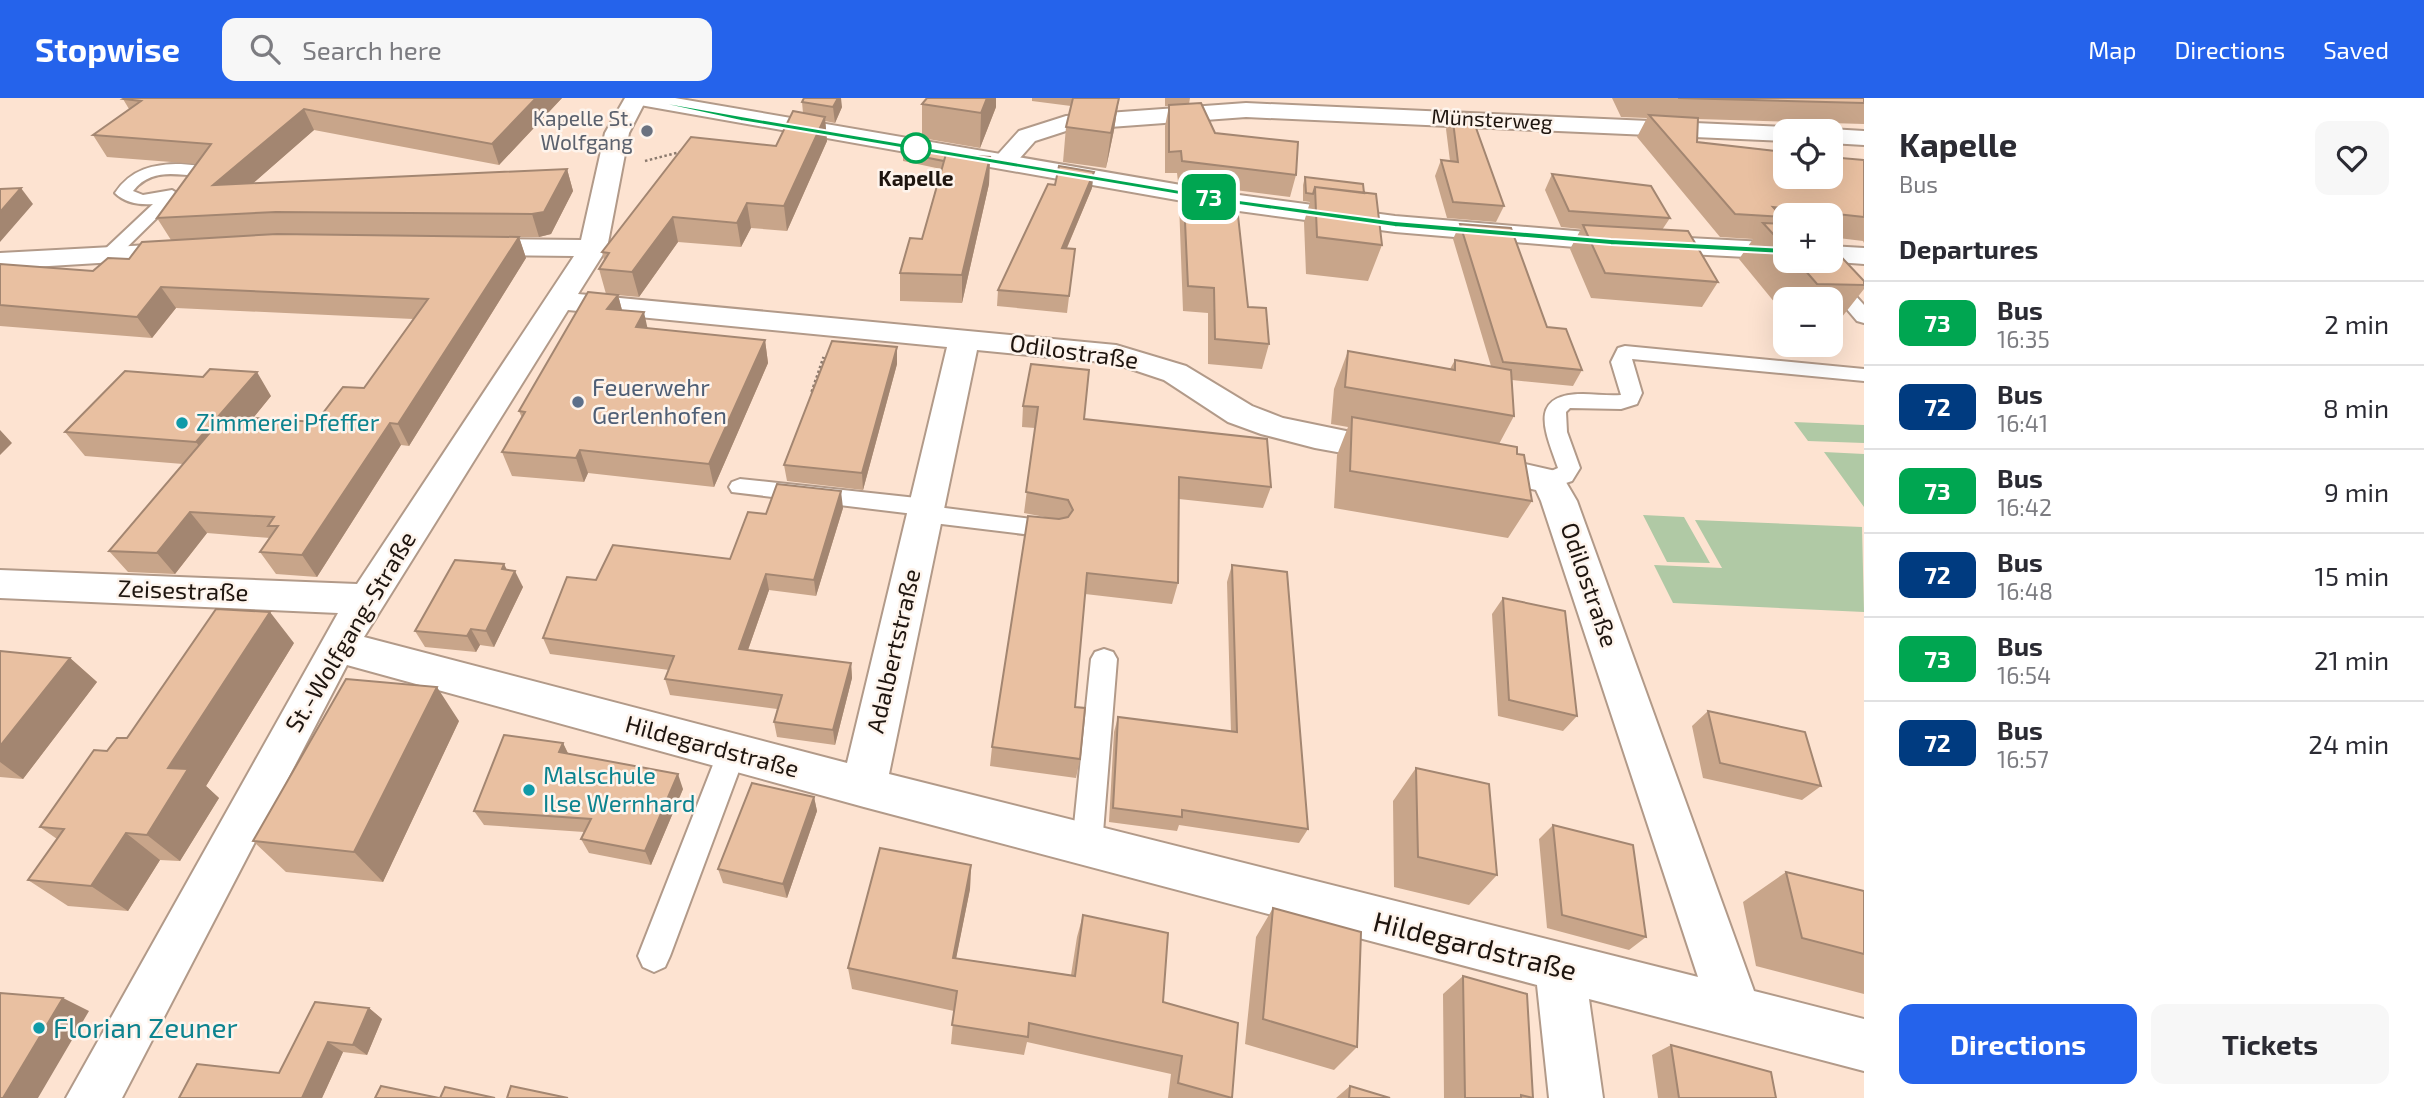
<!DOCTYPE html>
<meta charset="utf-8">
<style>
body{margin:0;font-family:"Exo 2",sans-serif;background:#f7f7f7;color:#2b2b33;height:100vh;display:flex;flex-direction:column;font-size:26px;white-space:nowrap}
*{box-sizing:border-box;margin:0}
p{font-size:23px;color:#7c7c81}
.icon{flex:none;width:38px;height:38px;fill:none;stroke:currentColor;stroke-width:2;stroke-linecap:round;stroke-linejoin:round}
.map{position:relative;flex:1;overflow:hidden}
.side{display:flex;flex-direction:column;background:#fff;width:560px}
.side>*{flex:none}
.badge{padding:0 14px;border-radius:10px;font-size:24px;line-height:46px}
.controls{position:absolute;left:1773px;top:21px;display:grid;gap:14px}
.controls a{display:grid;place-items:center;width:70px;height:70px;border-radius:14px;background:#fff;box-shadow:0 7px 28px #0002;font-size:35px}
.map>.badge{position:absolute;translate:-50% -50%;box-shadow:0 0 0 4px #fff}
h2{padding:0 35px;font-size:26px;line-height:63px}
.round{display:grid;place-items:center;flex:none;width:74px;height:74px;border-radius:14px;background:#f7f7f7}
.head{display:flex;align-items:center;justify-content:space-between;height:119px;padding:0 35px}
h1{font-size:33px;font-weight:700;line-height:52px}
.button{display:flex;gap:14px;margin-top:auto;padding:14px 35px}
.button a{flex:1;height:80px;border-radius:14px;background:#2563eb;color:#fff;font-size:28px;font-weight:700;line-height:80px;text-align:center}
.button a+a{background:#f7f7f7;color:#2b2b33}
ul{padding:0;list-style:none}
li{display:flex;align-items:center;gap:21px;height:84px;padding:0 35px;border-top:2px solid #e1e1e2}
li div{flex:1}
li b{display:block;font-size:26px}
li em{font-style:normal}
li .badge{min-width:77px;font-weight:700;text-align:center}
header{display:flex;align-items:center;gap:42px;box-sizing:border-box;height:98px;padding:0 35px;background:#2563eb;color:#fff}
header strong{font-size:33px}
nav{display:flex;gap:38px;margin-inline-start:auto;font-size:24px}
.search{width:490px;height:63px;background:#f7f7f7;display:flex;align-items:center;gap:18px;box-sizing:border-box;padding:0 24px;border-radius:14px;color:#7c7c81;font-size:26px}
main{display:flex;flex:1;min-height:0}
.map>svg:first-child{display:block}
.green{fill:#b0c9a5}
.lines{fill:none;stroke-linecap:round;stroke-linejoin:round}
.service-casing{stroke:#b29a89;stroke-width:4}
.minor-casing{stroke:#b29a89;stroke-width:4}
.tertiary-casing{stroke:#b29a89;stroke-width:4}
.path-far1{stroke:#8b7a6e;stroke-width:2.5;stroke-dasharray:2.5 2.5;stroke-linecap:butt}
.path{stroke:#8b7a6e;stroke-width:3.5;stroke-dasharray:2.5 2.5;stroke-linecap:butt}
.service{fill:#fff;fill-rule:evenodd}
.minor{fill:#fff;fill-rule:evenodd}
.tertiary{fill:#fff;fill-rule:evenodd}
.wall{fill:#c8a58a}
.shaded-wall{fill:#a38671}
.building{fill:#e9c0a1;stroke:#a38671;stroke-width:2}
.line{fill:#00a651;stroke:#fff;stroke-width:2}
.worship-dot{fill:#6b7280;stroke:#fef4ec;stroke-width:2.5}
.stop-dot{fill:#fff;stroke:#00a651;stroke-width:3.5}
.service-dot{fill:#5c6f8a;stroke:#fef4ec;stroke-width:2.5}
.culture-dot{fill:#0f9aa8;stroke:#fef4ec;stroke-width:2.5}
.labels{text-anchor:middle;stroke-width:5;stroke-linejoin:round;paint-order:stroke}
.far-worship-label{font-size:21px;fill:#5b616d;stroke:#fef4ec;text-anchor:end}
.far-street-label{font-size:21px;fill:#1e150f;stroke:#fef4ec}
.far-stop-label{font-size:21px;font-weight:bold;fill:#1e150f;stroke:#fef4ec}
.street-label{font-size:24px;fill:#1e150f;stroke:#fef4ec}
.service-label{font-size:24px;fill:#4e5e75;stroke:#fef4ec;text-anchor:start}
.culture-label{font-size:24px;fill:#0d838f;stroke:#fef4ec;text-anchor:start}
.near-street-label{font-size:28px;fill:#1e150f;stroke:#fef4ec}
.near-culture-label{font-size:28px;fill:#0d838f;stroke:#fef4ec;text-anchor:start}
</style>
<header>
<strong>Stopwise</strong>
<div class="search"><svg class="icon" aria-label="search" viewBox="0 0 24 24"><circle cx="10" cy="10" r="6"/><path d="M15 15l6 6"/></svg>Search here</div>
<nav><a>Map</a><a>Directions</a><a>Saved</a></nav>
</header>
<main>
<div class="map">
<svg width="1864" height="1000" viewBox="0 0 1864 1000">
<rect width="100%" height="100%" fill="#fde3d1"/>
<!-- green -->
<path class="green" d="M1794,324l70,3v18l-56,-2z
M1824,354l40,2v53z
M1643,417l41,2 26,46 -43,-1z
M1695,422l167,7 2,85 -191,-9 -19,-38 68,3z"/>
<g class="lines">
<!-- service casing -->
<g class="service-casing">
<path id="service" d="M181,66l22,2 8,5c-14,14 -53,-12 -78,20l10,4 29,-5 8,5 -65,64h-12l-3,-4 3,-4 50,-47c-13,1 -28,-1 -38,-11 16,-24 38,-29 66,-29z
M1806,163h18l40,44v18l-7,-2z
M1625,248l239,23v12l-232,-22 10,34 -5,11 -16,5 -51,-1 -4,4 1,20 13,36 -8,13 -24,8 -8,-3 -3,-5 3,-5 18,-8c-12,-35 -32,-74 25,-74 13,0 25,2 38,1l-10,-33 7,-14z
M740,381l186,20 8,2 3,6 119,15 8,2 4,6 -4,6 -8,2 -131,-16 -8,-2 -3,-6 -182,-22 -3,-5 3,-5z
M1104,551l9,3 4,7 -15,186 -5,10 -10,4 -10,-4 -5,-10 19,-186 4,-7z
M732,642l10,4 4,8 -76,204 -5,11 -11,5 -11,-5 -5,-11 80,-204 4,-8z"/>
</g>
<!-- minor casing -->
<g class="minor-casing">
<path id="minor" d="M625,0h22l-18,35 -22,115 -29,46 538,51 70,21 66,40 31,12 121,25 5,8 -5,8 -12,3 -77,-14 -54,-14 -33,-12 -64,-42 -51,-17 -136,-13 -88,424 809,203 -157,-476 -5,-11 -72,-17 -5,-8 5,-8 12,-4 84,19 17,29 177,490 110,28v52l-275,-72 14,99h-54l-12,-113 -673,-178 -517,-142 -225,433h-56l272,-485 -338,-15v-28l357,14 217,-328 -103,-1 -10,-2 -4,-6 4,-6 10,-2 110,1 24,-107zM568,212l379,37 -100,416 -483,-126z
M1246,5l539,24 10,4h-10v10l-539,-24 -177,13 -34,11 -23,26h-18l-3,-5 28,-31 47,-15z
M1830,31l34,2v14l-34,-2v-12h-9z
M187,145l10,2 4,6 -4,6 -197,12v-16z"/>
</g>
<!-- tertiary casing -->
<g class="tertiary-casing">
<path id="tertiary" d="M629,0h46l564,97 156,21 216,18 174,9v16l-174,-9 -216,-18 -156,-21 -599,-106z
M1830,148l34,2v16l-40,-3h6z"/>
</g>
<!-- path-far1 -->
<path class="path-far1" d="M553,23l33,2
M645,63l39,-10"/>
<!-- path -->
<path class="path" d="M812,294l12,-35"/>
<!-- service -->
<use href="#service" class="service"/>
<!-- minor -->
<use href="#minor" class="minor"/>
<!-- tertiary -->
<use href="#tertiary" class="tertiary"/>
</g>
<!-- wall -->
<path class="wall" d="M125,0h437l-63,67 -185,-35 -61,53 314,-14 6,22 -22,43 -12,3h-20l7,21 -117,188 -8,-1 -84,132 -41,-3 -16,-22 10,-14 -63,-5 -32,41 -47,-2 -19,-21 74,-87 -98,-8 -20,-24 206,-36 -18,22 63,4 48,-34 49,-69 -237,-11 -24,30 -152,-12v-62l93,7 36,-12 42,-19 -14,-22 40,-54 -90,-7 -14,-22 36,-26 -6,-10z
M1032,0h87l-5,32 -8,38 -43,-6 3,-35 5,-21 -39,-5z
M1165,0h25l-1,6 26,29 81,42 -6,22 -55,-7 13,117 21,37 -7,25 -54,-5v-51l-25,-2 -4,-108 4,-21h-5l-1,-9h-12v-47l4,-20h-4z
M1612,0h252v26l-166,-5 -1,23 167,18v83l-1,-2 -33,-4v-22h-45v46h45l34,20v8l-26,33 -8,-1v-22h-45v16l-46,-56 14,-20 -33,-2 -83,-100 10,-19 -26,-1z
M802,4l40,5 -7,16 -10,-2 2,20 -40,90 -36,-3 -10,19 -63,-5 -39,55 -33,-3 -7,-25 5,-9 -2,-8 174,-106 27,-33z
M922,6l74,3 -16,41 -58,-10z
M1452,15l52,93 -8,16 -49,-4 -12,-42 6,-16 9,1 -4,-32z
M903,55l43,1 44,3 -1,27 -27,119 -62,-2v-28l22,-34 19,-70 -38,-8z
M1552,76l118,44 -8,12 56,52 -16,25 -111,-9 -21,-49 11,-20 -20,-2 -16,-37z
M1305,79l59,16 18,52 -14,36 -62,-7 -2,-52 6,-20 -7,-1v-16z
M1092,90l-25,60 8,1 -8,64 -70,-7 1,-16z
M1460,126l122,146 -9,16 -61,-6 2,36 -15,28 18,10 15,47 -24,37 -174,-30 3,-53 11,-28 -17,-3 3,-35 14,-38 102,18 5,-9 36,6 -38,-127z
M618,197l4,15 26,18 117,12 3,23 -54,124 -126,-14 -4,9 -72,-6 -10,-24 20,-34 -3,-7z
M897,249v17l-34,126 -76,-9 -3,-16z
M1031,266l53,55 187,68 -8,21 -84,-9 -1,84 -6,21 -87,-10 -10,113 5,52 -4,19 -86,-12 2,-19 58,-229 -26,-5 11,-85 -13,-1 1,-21z
M843,410l-27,88 -47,-6 -21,60 103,13 1,15 -17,67 -58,-8 -3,-15 3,-13 -107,-14 -5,-16 4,-9 -119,-16 -7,-16 53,-58 134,-21 36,-45z
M504,466l3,6 16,17 -29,60 -14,-2 -4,7 -51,-5 -10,-16z
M1232,467l76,264 -9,14 -120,-18 -2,6 -68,-9 5,-90 4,-15 113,15 -4,-150z
M1503,500l74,118 -14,15 -65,-15 -6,-102z
M294,545l-88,143 13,12 -39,63 -20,-1 -32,51 -60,-5 -40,-26 29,-41 -17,-12 87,-89z
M0,553l70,7 27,24 -74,97 -23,-2z
M1708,613l113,75 -19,14 -99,-22 -11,-52z
M459,623l-76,161 -97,-10 -33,-31z
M563,645l5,10 115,36 -32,76 -62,-12 -8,-14 3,-7 -100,-7 -10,-14z
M1416,670l81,107 -28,30 -75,-18 -1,-86z
M814,699l3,14 -30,87 -64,-15 -5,-14z
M1553,727l93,112 -17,13 -82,-22 -8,-89z
M971,767l-1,24 -14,69 115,17 6,-38 6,-22 80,87 69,96h-64l3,-24 -144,-32 -3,13 -73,-11 3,-33 -102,-22 -4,-21z
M1786,774l78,19v103l-108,-28 -13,-64z
M1273,810l84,139 -23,23 -89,-26 11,-107z
M1463,878l70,122h-89l-1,-104z
M369,910l13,11 -15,36 -24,-3 -21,46h-143l100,-25z
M1671,947l105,53h-118l-6,-43z
M1350,988l40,12h-54z"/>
<!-- shaded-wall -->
<path class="shaded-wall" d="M536,0h26l-63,67 -7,-21z
M838,0h3l1,9 -7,16 -2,-16z
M987,0h9v9l-16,41 1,-35z
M1119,0l-5,32 -8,38 5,-35z
M304,11l10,21 -88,77 -13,-22z
M825,19l2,24 -40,90 -3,-25z
M990,59l-1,27 -27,119v-28z
M567,71l6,22 -22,43 -12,3 -7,-23z
M1094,74l-2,16 -32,76 2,-16z
M21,90l12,16 -33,38v-30z
M747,105l4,25 -10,19 -4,-24z
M673,119l5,25 -39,55 -7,-25z
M519,139l7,21 -117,188 -11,-22z
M161,189l15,21 -24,30 -15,-21z
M618,197l6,23 -17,-9z
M644,214l5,23 -13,-8z
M765,242l3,23 -54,124 -5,-23z
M897,249v17l-34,126 -1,-17z
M257,274l14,24 -57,70 -18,-24z
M390,325l11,22 -84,132 -15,-22z
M0,332l12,13 -12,12z
M580,352l8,23 -4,9 -8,-24z
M841,393l2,17 -27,88 -2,-16z
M190,414l17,21 -32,41 -18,-21z
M504,466l7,15 4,-8 8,16 -29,60 -8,-16 16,-62z
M766,476l3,16 -26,74 -4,-15z
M270,514l24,31 -88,143 13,12 -39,63 -33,-26 21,-67z
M471,531l9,16 -4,7 -9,-16z
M70,560l27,24 -74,97 -23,-17v-16z
M851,565l1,15 -17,67 -2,-15z
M437,589l22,34 -76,161 -29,-30z
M563,645l7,15 -11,-6z
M678,676l5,15 -32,76 -6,-14z
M814,699l3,14 -30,87 -4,-14z
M126,735l34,27 -32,51 -37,-25z
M971,767l-1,24 -18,90 1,-21z
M63,900l26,13 -51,87h-35z
M369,910l13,11 -15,36 -14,-10z
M328,944l15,10 -21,46h-20z"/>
<!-- building -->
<path class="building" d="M125,0h411l-44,46 -188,-35 -91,76 354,-16 -23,43 -12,2 -256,-2 -119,6 54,-74 -118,-9 48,-34 -18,-2z
M804,0h34l-5,9 -31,-5z
M927,0h60l-6,15 -59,-9z
M1073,0h46l-8,35 -45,-6z
M1678,0h186v5z
M1201,5l14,30 83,9 -2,33 -114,-14 -1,-10 -12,1v-47z
M793,13l32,6 -41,89 -37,-3 -10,20 -64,-6 -41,55 -33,-3 10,-16 -7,-1 89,-115 85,9z
M1452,15l19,1 33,92 -51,-4 -12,-42 17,2z
M1649,17l49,3 -1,24 88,10v25h45v-20l34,3v57l-91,-10 9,10 -47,-3z
M908,49l38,7 -2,7 -41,-8z
M946,56l44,3 -28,118 -62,-2 10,-35 12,1z
M1059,68l35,6 -32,76 13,1 -6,47 -71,-6 50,-106 7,1z
M1552,76l99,12 19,32 -101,-7z
M1305,79l58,7 1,9 -49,-6 -2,7 -7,-1z
M1183,81l52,9 13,119 18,1 3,36 -54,-5 -1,-51 -26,-2z
M1315,89l61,7 6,51 -65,-8z
M21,90l-21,24v-23z
M1763,125l22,1v23z
M1460,126l51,4 36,99 19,2 16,41 -79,-8z
M1583,127l105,6 30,51 -113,-9z
M277,136l242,3 -121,187 -8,-1 -88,132 -42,-3 18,-26h-10l6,-9 -84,-5 -33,41 -48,-2 115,-135 92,6 27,-35 21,1 64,-89 -267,-12 -24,30 -137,-12v-41l93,7 15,-13 21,1 13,-17z
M1830,147l34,36v4l-47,-1 -20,-23h33z
M588,194l30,3 -11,14 37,3 -8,15 129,13 -56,124 -129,-14 -4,8 -74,-6 23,-40 -6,-1z
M832,243l65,6 -35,126 -78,-8z
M1348,253l107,19v-10l56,10 3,46 -169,-29z
M1031,266l58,6 -5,49 183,20 4,48 -92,-10 -1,106 -91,-10 -12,134 10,1 -5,51 -88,-12 36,-231 31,3 9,-2 5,-7 -5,-10 -42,-8 12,-85 -15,-1z
M210,271l47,3 -61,70 -131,-10 60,-61 78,6z
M1352,319l165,30v7l7,1 8,46 -182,-30z
M777,386l64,7 -27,89 -48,-6 -27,75 112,14 -18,67 -59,-8 8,-27 -117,-16 9,-23 -131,-18 24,-61 29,3 17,-35 117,14 18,-47 18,2z
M455,462l49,4 -2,5 13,2 -29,60 -15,-2 -4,7 -52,-5z
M1232,467l55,7 21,257 -126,-19v7l-69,-9 5,-91 119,15z
M1503,500l62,13 12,105 -68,-16z
M216,511l54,3 -102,156 20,1 -41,66 -21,-2 -35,53 -63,-6 36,-51 -24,-2 54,-77 13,1 10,-13h10z
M0,553l70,7 -70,88z
M346,581l91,8 -83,165 -101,-11z
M1708,613l97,21 16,54 -101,-23z
M504,637l59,8 -4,9 119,22 -33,77 -64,-12 10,-20 -117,-8z
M1416,670l73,16 8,91 -79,-18z
M752,685l62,14 -31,87 -65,-15z
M1553,727l80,20 13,92 -84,-22z
M880,750l91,17 -18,93 122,18 8,-61 85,18 -5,69 75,21 -6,75 -54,-15 4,-27 -153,-33 -1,14 -76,-12 5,-34 -109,-23z
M1786,774l78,19v63l-62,-16z
M1273,810l88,24 -4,115 -94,-28z
M1463,878l64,18 6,104 -12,-3v3h-56z
M0,895l63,5 -60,100h-3z
M315,904l54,6 -16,37 -25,-3 -26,56h-123l18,-34 82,9z
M1671,947l100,27 5,26h-97z
M381,988l58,12h-64z
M511,988l57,12h-61z
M1350,988l40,12h-41z
M445,989l50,11h-55z"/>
<!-- line -->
<path class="line" d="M635,0h4l102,18 498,84 156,21 216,18 174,9 5,3 -5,3 -174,-9 -216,-18 -156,-22 -498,-84z"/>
<!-- markers -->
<circle class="worship-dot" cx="647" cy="33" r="7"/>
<circle class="stop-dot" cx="916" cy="50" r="14"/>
<circle class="service-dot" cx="578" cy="304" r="7"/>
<g class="culture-dot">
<circle cx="182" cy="325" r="7"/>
<circle cx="529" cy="692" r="7"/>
<circle cx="39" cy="930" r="7"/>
</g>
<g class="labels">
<!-- far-worship labels -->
<g class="far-worship-label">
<text x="633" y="28">Kapelle St.<tspan x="633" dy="24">Wolfgang</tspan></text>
</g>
<!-- far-street labels -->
<g class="far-street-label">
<text transform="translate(1492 22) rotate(3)" y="7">Münsterweg</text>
</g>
<!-- far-stop labels -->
<g class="far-stop-label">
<text x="916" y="88">Kapelle</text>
</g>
<!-- street labels -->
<g class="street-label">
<text transform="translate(1074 254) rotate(8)" y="8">Odilostraße</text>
<text transform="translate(1589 487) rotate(71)" y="8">Odilostraße</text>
<text transform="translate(183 493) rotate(2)" y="8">Zeisestraße</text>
<text transform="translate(351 534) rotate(-59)" y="8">St.-Wolfgang-Straße</text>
<text transform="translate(894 553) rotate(-77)" y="8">Adalbertstraße</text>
<text transform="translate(712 649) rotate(15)" y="8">Hildegardstraße</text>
</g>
<!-- service labels -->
<g class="service-label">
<text x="592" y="298">Feuerwehr<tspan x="592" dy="28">Gerlenhofen</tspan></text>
</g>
<!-- culture labels -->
<g class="culture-label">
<text x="196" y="333">Zimmerei Pfeffer</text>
<text x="543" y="686">Malschule<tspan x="543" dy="28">Ilse Wernhard</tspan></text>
</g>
<!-- near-street labels -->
<g class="near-street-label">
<text transform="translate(1475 848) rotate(14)" y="10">Hildegardstraße</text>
</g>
<!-- near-culture labels -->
<g class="near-culture-label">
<text x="53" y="940">Florian Zeuner</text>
</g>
</g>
</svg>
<div class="controls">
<a><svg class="icon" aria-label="locate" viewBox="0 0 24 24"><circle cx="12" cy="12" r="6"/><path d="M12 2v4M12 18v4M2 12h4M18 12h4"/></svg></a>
<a>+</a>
<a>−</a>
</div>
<b class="badge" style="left:1209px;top:99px;background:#00a651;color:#fff">73</b>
</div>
<section class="side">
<div class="head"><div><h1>Kapelle</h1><p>Bus</p></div><a class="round"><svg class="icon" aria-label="heart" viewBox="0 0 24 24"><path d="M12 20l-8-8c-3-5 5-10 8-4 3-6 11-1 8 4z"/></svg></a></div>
<h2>Departures</h2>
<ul>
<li><span class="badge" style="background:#00a651;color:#fff">73</span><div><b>Bus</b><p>16:35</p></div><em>2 min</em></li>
<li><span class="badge" style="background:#003b80;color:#fff">72</span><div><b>Bus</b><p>16:41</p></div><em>8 min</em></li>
<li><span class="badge" style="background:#00a651;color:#fff">73</span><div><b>Bus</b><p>16:42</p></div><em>9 min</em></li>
<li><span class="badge" style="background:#003b80;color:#fff">72</span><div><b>Bus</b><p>16:48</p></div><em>15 min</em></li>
<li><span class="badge" style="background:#00a651;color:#fff">73</span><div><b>Bus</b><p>16:54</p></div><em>21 min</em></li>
<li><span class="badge" style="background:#003b80;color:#fff">72</span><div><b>Bus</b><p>16:57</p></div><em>24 min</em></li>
</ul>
<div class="button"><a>Directions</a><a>Tickets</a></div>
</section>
</main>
